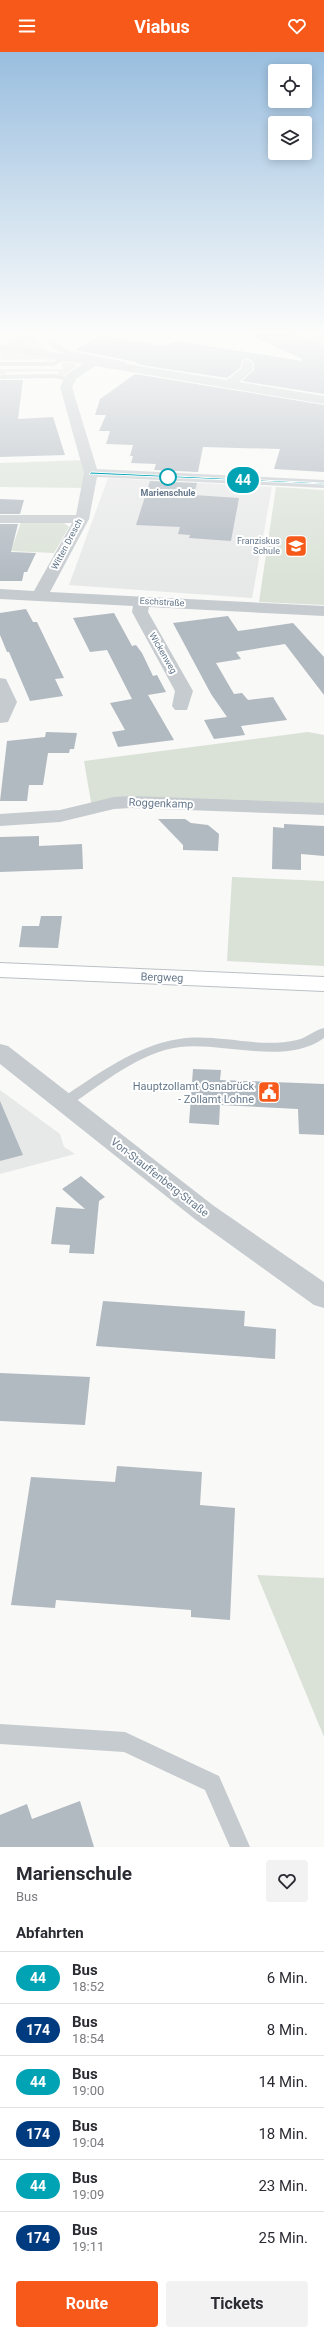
<!DOCTYPE html>
<html lang="de">
<meta charset="utf-8">
<style>
body{margin:0;font-family:Roboto,sans-serif;background:#f2f2f3;color:#2b2b33;height:100vh;display:flex;flex-direction:column;font-size:15px;white-space:nowrap}
*{box-sizing:border-box;margin:0}
p{font-size:13px;color:#7c7c81}
.icon{flex:none;width:22px;height:22px;fill:none;stroke:currentColor;stroke-width:2;stroke-linecap:round;stroke-linejoin:round}
.map{position:relative;height:1795px;overflow:hidden}
.details{display:flex;flex-direction:column;background:#fff;flex:1}
.details>*{flex:none}
.badge{padding:0 8px;border-radius:13px;font-size:14px;line-height:26px}
.tools{position:absolute;left:268px;top:12px;display:grid;gap:8px}
.tools a{display:grid;place-items:center;width:44px;height:44px;border-radius:4px;background:#fff;box-shadow:0 2px 10px #0003;font-size:20px}
.map>.badge{position:absolute;translate:-50% -50%;box-shadow:0 0 0 2px #fff}
h2{padding:0 16px;font-size:15px;line-height:36px}
.round{display:grid;place-items:center;flex:none;width:42px;height:42px;border-radius:4px;background:#f2f2f3}
.overview{display:flex;align-items:center;justify-content:space-between;height:68px;padding:0 16px}
h1{font-size:19px;font-weight:700;line-height:30px}
.action{display:flex;gap:8px;margin-top:auto;padding:8px 16px}
.action a{flex:1;height:46px;border-radius:4px;background:#f6591a;color:#fff;font-size:16px;font-weight:700;line-height:46px;text-align:center}
.action a+a{background:#f2f2f3;color:#2b2b33}
ul{padding:0;list-style:none}
li{display:flex;align-items:center;gap:12px;height:52px;padding:0 16px;border-top:1px solid #e1e1e2}
li div{flex:1}
li b{display:block;font-size:15px}
li em{font-style:normal}
li .badge{min-width:44px;font-weight:700;text-align:center}
header{display:flex;justify-content:space-between;align-items:center;height:52px;padding:0 16px;background:#f6591a;color:#fff;font-size:18px;font-weight:700}
.map>svg:first-child{display:block}
.built{fill:#e7e8e8}
.green{fill:#dae2d7}
.building{fill:#b1b9c1}
.lines{fill:none;stroke-linecap:round;stroke-linejoin:round}
.secondary-casing{stroke:#bbc0c5;stroke-width:2}
.lane{fill:#c6cbcf;fill-rule:evenodd}
.street{fill:#c6cbcf;fill-rule:evenodd}
.secondary{fill:#fff;fill-rule:evenodd}
.line{fill:#00a3b4;stroke:#fff}
.stop-dot{fill:#fff;stroke:#00a3b4;stroke-width:2}
.labels{text-anchor:middle;stroke-width:4;stroke-linejoin:round;paint-order:stroke}
.far-stop-label{font-size:9px;font-weight:bold;fill:#65788b;stroke:#fff}
.far-poi-label{font-size:9px;fill:#65788b;stroke:#fff;text-anchor:end}
.far-street-label{font-size:9px;fill:#65788b;stroke:#fff}
.street-label{font-size:11px;fill:#65788b;stroke:#fff}
.poi-label{font-size:11px;fill:#65788b;stroke:#fff;text-anchor:end}
</style>
<header><svg class="icon" aria-label="menu" viewBox="0 0 24 24"><path d="M4 6h16M4 12h16M4 18h16"/></svg>Viabus<svg class="icon" aria-label="heart" viewBox="0 0 24 24"><path d="M12 20l-8-8c-3-5 5-10 8-4 3-6 11-1 8 4z"/></svg></header>
<div class="map">
<svg width="324" height="1795" viewBox="0 0 324 1795">
<rect width="100%" height="100%" fill="#f9f9f7"/>
<!-- built -->
<path class="built" d="M108,426l164,9 -20,111 -183,-13z
M0,1038l60,44 4,13 11,7 -75,20z"/>
<!-- green -->
<path class="green" d="M10,280h43l-15,4 1,11 9,3 -6,4 -31,-5 -5,-7z
M0,298l53,9 1,1 -8,2v-3l-44,1z
M65,309l13,4 -15,11 -5,-1v-4l-51,1 -1,2 -6,1v-6h63l-2,-7z
M87,408l2,28 -89,-1v-24z
M276,435l48,3v115l-65,-3z
M21,470l43,1 5,4 -15,26 -43,-2z
M308,680l16,3v74l-193,-7 -39,6 -8,-47z
M232,825l92,4v85l-97,-5z
M257,1523l67,3v159z"/>
<!-- building -->
<path class="building" d="M244,280h47l3,3 30,8v51l-82,-13 12,-11v-8l-6,-4 -6,2 -2,8 -13,10 -80,-12 -12,-3 2,-1 -62,-12 26,-15 62,11 14,-5 125,20v-2z
M135,322l189,31v67l-50,-3 6,-20 -77,-2 -5,25 -44,-2 2,-6 -25,-1 2,-7h-3l3,-11 -27,-1 4,-13h-11l7,-16h-11l5,-16z
M0,328h23l-5,39 35,-2 12,38 -65,2z
M150,429l47,2 -3,12 45,3 -8,43 -42,-3 1,-3 -12,-1 2,-7 -44,-2z
M0,447l24,1 -4,14h-20z
M0,472h18l-7,28 25,1 -9,19h-3l-2,9h-22z
M26,557l7,13h4l27,56 -9,1 8,17 -33,5 -21,-49h-2l-7,-17v-22z
M114,561l18,33 4,-1 6,8 11,23 4,-1 9,17 -18,3 26,45 -56,7 -6,-15 13,-2 -15,-27 22,-4 -25,-49 -17,2 -17,-34z
M228,564l10,15 55,-8 31,34v38l-39,-51 -49,8 5,7 -25,4 18,31 8,-1 6,7 25,-3 14,23 -46,6 4,9 -31,4 -10,-19 23,-3 -16,-23 -38,-71z
M46,680l31,1 -3,16h-4l-1,4h-21l-5,32h-14l-2,16h-27l7,-60 38,-4z
M158,767h27l6,4 17,2 11,9 -1,17 -35,-1v-5z
M284,772l40,2v30l-23,-2v16l-29,-1 1,-42 11,1z
M39,784v10l43,-2 1,25 -83,3v-35z
M41,864h21l-4,32 -39,-1 3,-21h17z
M193,1017l28,1 -1,10 104,4v51l-25,-1 -1,-25 -78,-4 -1,20 -30,-2z
M0,1049l23,54 -23,6z
M81,1124l24,21 -6,4 -5,53 -25,-1 1,-8 -19,-1 5,-37 29,2 -23,-20z
M103,1249l142,10 -1,15 32,3 -1,30 -179,-13z
M0,1321l90,4 -5,48 -85,-4z
M117,1414l85,6 -2,33 35,3 -5,112 -39,-3v-7l-135,-10 -1,8 -44,-3 20,-128 84,5z
M80,1749l14,46h-94v-32l27,-11 5,15z"/>
<g class="lines">
<!-- secondary casing -->
<g class="secondary-casing">
<path id="secondary" d="M0,911l324,14v14l-324,-14z"/>
</g>
<!-- lane -->
<path class="lane" d="M44,280h6l5,10 15,9 57,11 -11,7 -3,-2 5,-4c-17,-2 -60,-4 -69,-20 -2,-4 -2,-7 -5,-11z
M61,305l5,1 -12,8h-54v-4h53z
M55,322l17,5 -3,2 -14,-3 -55,1 1,-4z
M324,976v10c-38,28 -100,4 -144,9 -41,5 -77,37 -110,58h-10l-2,-3 2,-3c37,-24 74,-53 119,-60 39,-6 79,10 118,1 10,-2 17,-10 27,-12z
M0,1672l125,8 94,44 31,71h-20l-25,-57 -81,-38 -124,-8z"/>
<!-- street -->
<path class="street" d="M25,280h13l-17,15 206,33 14,-11 2,-8 4,-2 6,4v7l-14,12 85,14v8l-229,-38 -19,13 -4,8 25,82 227,11v8l-227,-11 -8,42 -39,73 274,14v10l-175,-9 -1,5 45,79 -6,19h-12l-3,-4 3,-15 -43,-79 1,-6 -133,-7v-10l34,2 38,-68h-72v-8h76l8,-42 -24,-86 7,-13 16,-10 -83,-14v-6l9,1z
M292,280h19l13,4v6l-30,-8z
M0,626l6,1 11,23 -9,20 -8,1z
M131,744l193,7v12l-193,-7 -17,1 -54,13 -60,4v-12l60,-4 54,-13z
M0,992l8,2 206,160 110,76v26l-10,-3 -118,-85 -196,-156z"/>
<!-- secondary -->
<use href="#secondary" class="secondary"/>
</g>
<!-- sky -->
<linearGradient id="sky" x2="0" y2="1"><stop stop-color="#99bedf"/><stop offset="0.53" stop-color="#fcfcfb"/><stop offset="1" stop-color="#fcfcfb" stop-opacity="0"/></linearGradient>
<rect width="324" height="531" fill="url(#sky)"/>
<!-- line -->
<path class="line" d="M91,420l233,11v1l-235,-10z"/>
<!-- icons -->
<defs>
<g id="school-square" transform="scale(1.15)"><rect x="-9" y="-9" width="18" height="18" rx="4" fill="#f6591a" stroke="#fff"/><path d="M0-5L7-2L0 1L-7-2ZM-4 1L0 2.5L4 1V4Q0 6-4 4Z" fill="#fff"/></g>
<g id="civic-square" transform="scale(1.15)"><rect x="-9" y="-9" width="18" height="18" rx="4" fill="#f6591a" stroke="#fff"/><path d="M-.6-6.5H3V-4.5H.6V-3L4-1V1h2V6H-6V1h2V-1L-.6-3ZM-1.2 2.5V6h2.4V2.5Z" fill="#fff"/></g>
</defs>
<g fill-rule="evenodd">
<use href="#school-square" x="296" y="494"/>
<use href="#civic-square" x="269" y="1040"/>
</g>
<!-- markers -->
<circle class="stop-dot" cx="168" cy="425" r="8"/>
<g class="labels">
<!-- far-stop labels -->
<g class="far-stop-label">
<text x="168" y="444">Marienschule</text>
</g>
<!-- far-poi labels -->
<g class="far-poi-label">
<text x="280" y="492">Franziskus<tspan x="280" dy="10">Schule</tspan></text>
</g>
<!-- far-street labels -->
<g class="far-street-label">
<text transform="translate(67 492) rotate(-62)" y="3">Witten Dresch</text>
<text transform="translate(162 550) rotate(3)" y="3">Eschstraße</text>
<text transform="translate(163 601) rotate(60)" y="3">Wickenweg</text>
</g>
<!-- street labels -->
<g class="street-label">
<text transform="translate(161 751) rotate(2)" y="4">Roggenkamp</text>
<text transform="translate(162 925) rotate(2)" y="4">Bergweg</text>
<text transform="translate(160 1125) rotate(38)" y="4">Von-Stauffenberg-Straße</text>
</g>
<!-- poi labels -->
<g class="poi-label">
<text x="254" y="1038">Hauptzollamt Osnabrück<tspan x="254" dy="13">- Zollamt Lohne</tspan></text>
</g>
</g>
</svg>
<div class="tools">
<a><svg class="icon" aria-label="locate" viewBox="0 0 24 24"><circle cx="12" cy="12" r="6"/><path d="M12 2v4M12 18v4M2 12h4M18 12h4"/></svg></a>
<a><svg class="icon" aria-label="layers" viewBox="0 0 24 24"><path d="M12 4l9 5-9 5-9-5zM3 14l9 5 9-5"/></svg></a>
</div>
<b class="badge" style="left:243px;top:428px;background:#00a3b4;color:#fff">44</b>
</div>
<section class="details">
<div class="overview"><div><h1>Marienschule</h1><p>Bus</p></div><a class="round"><svg class="icon" aria-label="heart" viewBox="0 0 24 24"><path d="M12 20l-8-8c-3-5 5-10 8-4 3-6 11-1 8 4z"/></svg></a></div>
<h2>Abfahrten</h2>
<ul>
<li><span class="badge" style="background:#00a3b4;color:#fff">44</span><div><b>Bus</b><p>18:52</p></div><em>6 Min.</em></li>
<li><span class="badge" style="background:#003b80;color:#fff">174</span><div><b>Bus</b><p>18:54</p></div><em>8 Min.</em></li>
<li><span class="badge" style="background:#00a3b4;color:#fff">44</span><div><b>Bus</b><p>19:00</p></div><em>14 Min.</em></li>
<li><span class="badge" style="background:#003b80;color:#fff">174</span><div><b>Bus</b><p>19:04</p></div><em>18 Min.</em></li>
<li><span class="badge" style="background:#00a3b4;color:#fff">44</span><div><b>Bus</b><p>19:09</p></div><em>23 Min.</em></li>
<li><span class="badge" style="background:#003b80;color:#fff">174</span><div><b>Bus</b><p>19:11</p></div><em>25 Min.</em></li>
</ul>
<div class="action"><a>Route</a><a>Tickets</a></div>
</section>
